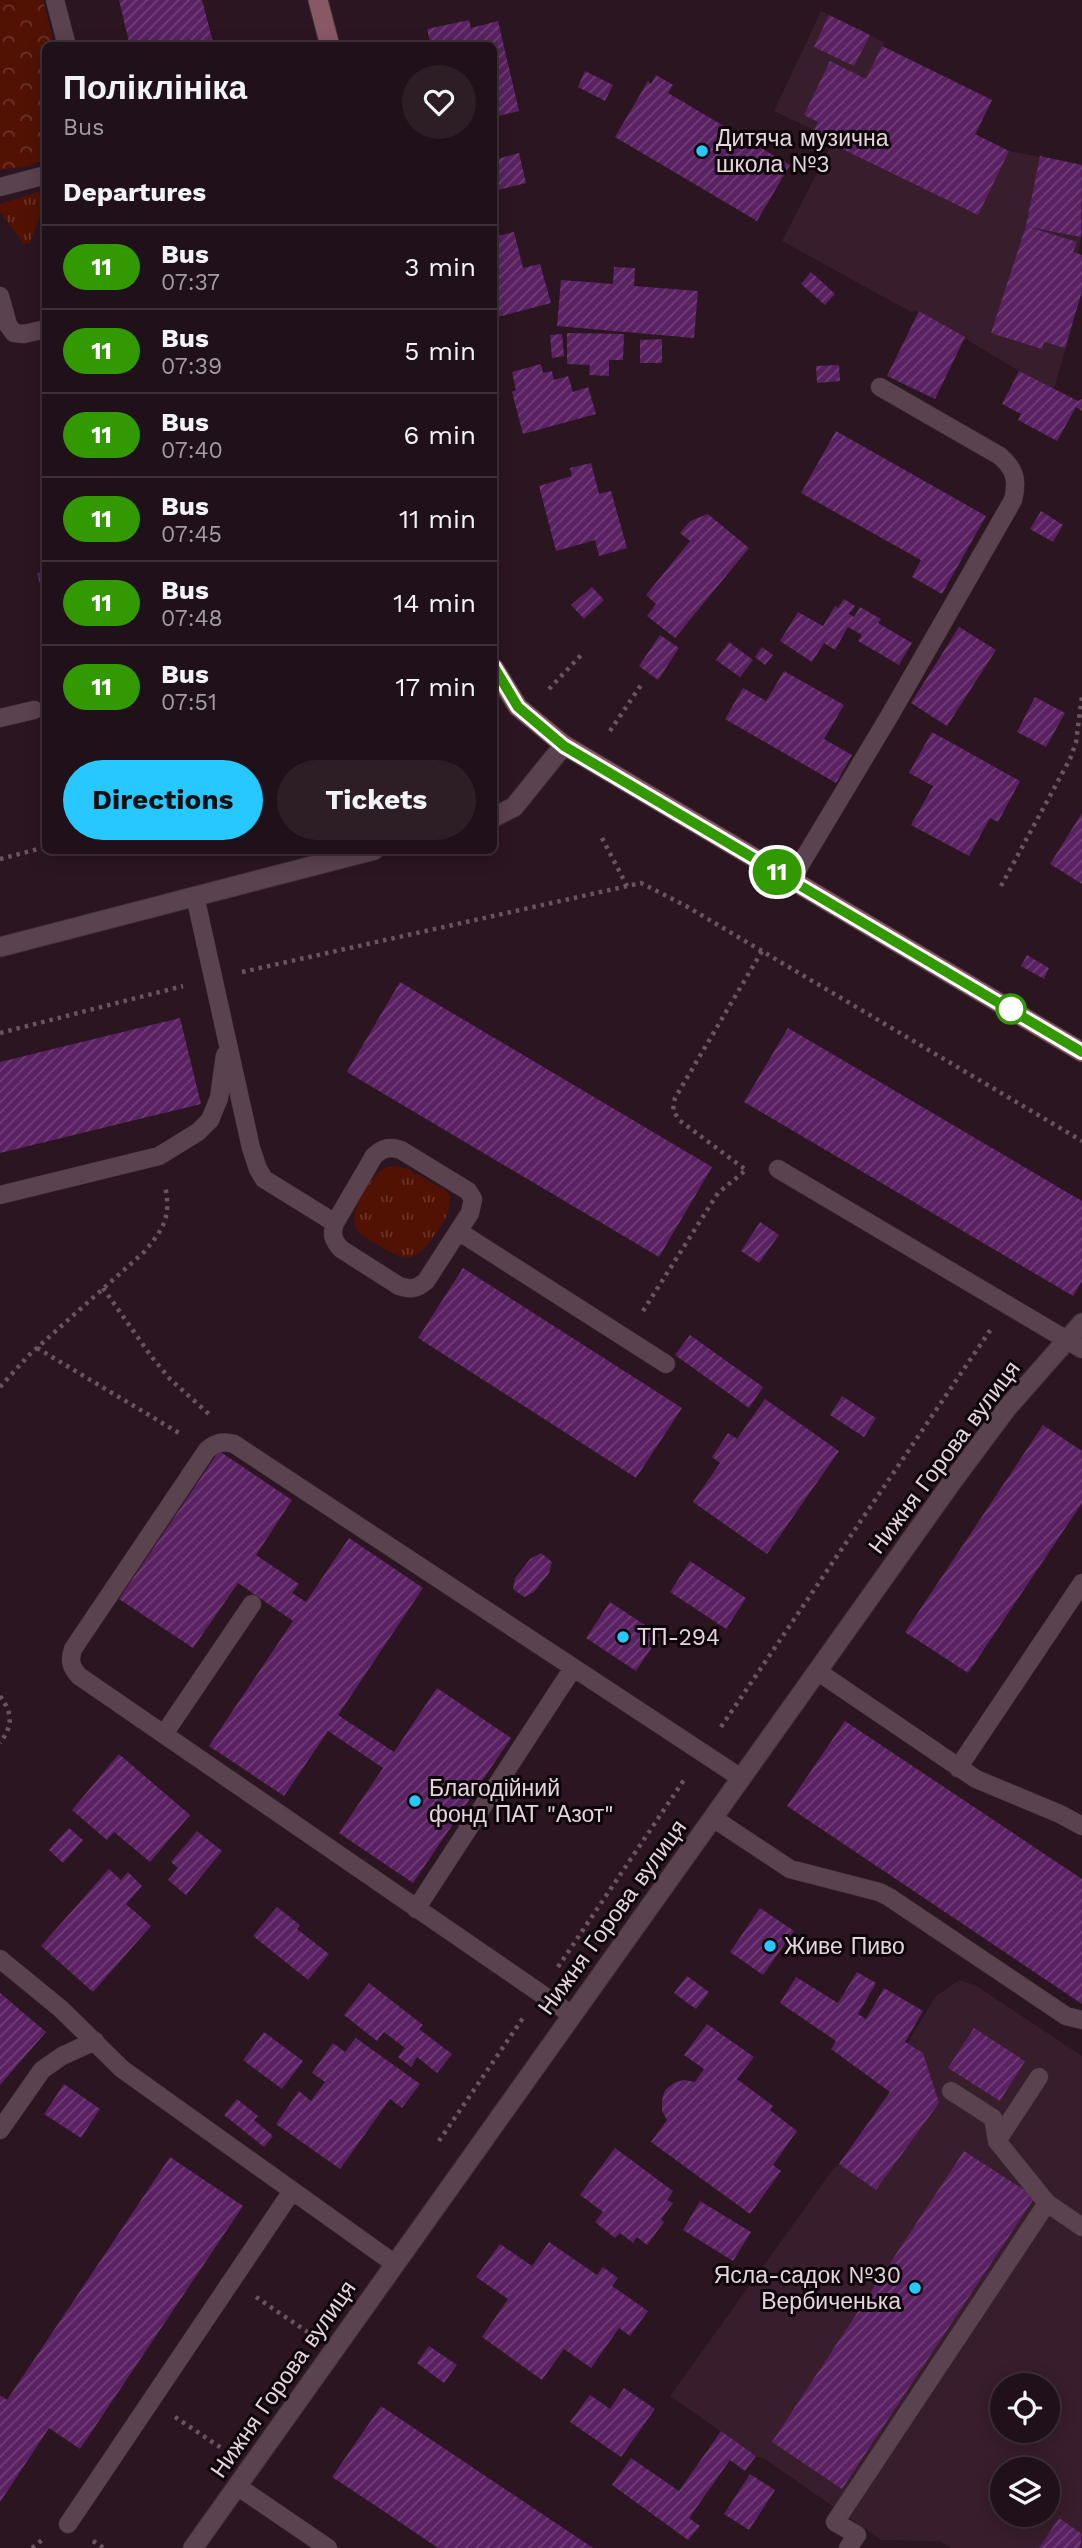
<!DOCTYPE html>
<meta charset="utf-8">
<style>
body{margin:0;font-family:"Work Sans",sans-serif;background:#2d1e26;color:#f1f3f6;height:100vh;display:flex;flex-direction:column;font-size:26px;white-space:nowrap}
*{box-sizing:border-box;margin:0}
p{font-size:23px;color:#a29da2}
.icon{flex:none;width:38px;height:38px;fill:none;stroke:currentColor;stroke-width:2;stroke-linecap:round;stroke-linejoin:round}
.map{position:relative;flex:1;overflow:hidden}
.side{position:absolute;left:42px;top:42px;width:455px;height:812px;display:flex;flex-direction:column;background:#201019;border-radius:10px;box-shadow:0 4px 18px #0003,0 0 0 2px #3d3038}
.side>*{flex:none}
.badge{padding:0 14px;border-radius:23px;font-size:24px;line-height:46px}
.fabs{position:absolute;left:990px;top:2373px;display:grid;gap:14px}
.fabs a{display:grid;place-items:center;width:70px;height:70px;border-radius:50%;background:#201019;box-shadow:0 4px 18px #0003,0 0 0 2px #3d3038;font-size:35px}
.map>.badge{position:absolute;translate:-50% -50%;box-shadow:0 0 0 4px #fff}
h2{padding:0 21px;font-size:26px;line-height:63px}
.round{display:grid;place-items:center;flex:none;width:74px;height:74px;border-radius:37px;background:#2d1e26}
.overview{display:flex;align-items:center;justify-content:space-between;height:119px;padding:0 21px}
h1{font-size:33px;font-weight:700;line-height:52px}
.button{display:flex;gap:14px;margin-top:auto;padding:14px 21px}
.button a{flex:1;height:80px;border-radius:42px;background:#27c8ff;color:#111;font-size:28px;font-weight:700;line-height:80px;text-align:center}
.button a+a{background:#2d1e26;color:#f1f3f6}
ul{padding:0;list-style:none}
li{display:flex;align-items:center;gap:21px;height:84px;padding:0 21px;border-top:2px solid #3d3038}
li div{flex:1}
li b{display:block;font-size:26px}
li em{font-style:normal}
li .badge{min-width:77px;font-weight:700;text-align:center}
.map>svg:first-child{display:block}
.built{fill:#381d2c;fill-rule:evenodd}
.grass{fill:url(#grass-tufts)}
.forest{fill:url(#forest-crowns)}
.building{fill:url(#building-hatch)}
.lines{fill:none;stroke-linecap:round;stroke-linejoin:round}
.service-casing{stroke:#403038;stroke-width:19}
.minor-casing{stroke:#403038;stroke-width:21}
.secondary-casing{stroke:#403038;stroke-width:21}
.path{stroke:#69555f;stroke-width:4.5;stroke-dasharray:3.5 5;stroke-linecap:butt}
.service{stroke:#5a424e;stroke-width:18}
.minor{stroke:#5a424e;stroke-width:19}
.secondary{stroke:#885865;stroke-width:19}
.line-casing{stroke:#fff;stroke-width:16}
.line{stroke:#390;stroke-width:10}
.poi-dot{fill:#27c8ff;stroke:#0d0509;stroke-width:2.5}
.stop-dot{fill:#fff;stroke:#390;stroke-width:3.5}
.labels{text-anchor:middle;stroke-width:6;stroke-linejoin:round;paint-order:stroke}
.poi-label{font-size:23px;fill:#e4d5dc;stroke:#0d0509;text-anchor:start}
.street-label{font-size:23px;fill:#e4d5dc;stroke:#0d0509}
</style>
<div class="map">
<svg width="1082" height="2548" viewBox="0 0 1082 2548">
<defs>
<pattern id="grass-tufts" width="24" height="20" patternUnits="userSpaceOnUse" patternTransform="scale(1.75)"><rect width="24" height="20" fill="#511204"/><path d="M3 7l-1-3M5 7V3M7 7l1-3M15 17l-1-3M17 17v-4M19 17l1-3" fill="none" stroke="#6a3428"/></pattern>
<pattern id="forest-crowns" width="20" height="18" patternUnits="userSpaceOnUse" patternTransform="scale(1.75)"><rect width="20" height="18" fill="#511204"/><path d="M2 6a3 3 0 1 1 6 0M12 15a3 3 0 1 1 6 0" fill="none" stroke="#6a3428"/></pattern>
<pattern id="building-hatch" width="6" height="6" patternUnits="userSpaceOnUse" patternTransform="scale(1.75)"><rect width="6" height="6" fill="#592161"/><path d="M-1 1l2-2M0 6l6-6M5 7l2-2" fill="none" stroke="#714077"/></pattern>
</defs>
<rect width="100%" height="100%" fill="#2b1521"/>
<!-- built -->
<path class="built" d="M821,11l63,31 -1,4 109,54 -16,35 33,16 73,14v68l-4,20 4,2v36l-28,98 -35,-18 -100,-60 -8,1 -129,-71 52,-101 -60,-29z
M959,1980l16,5 107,71v492h-131l-11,-7 -59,-1 -116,-81 -9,-3 -86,-60 163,-227 6,-5 37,26 63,-87 -32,-59 29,-48zM1003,2385h45v46h-45zM1003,2469h45v46h-45z"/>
<!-- grass -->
<path class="grass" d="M45,190v12l-15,41 -6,1 -24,-32v-8z
M395,1166l13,3 40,23c6,15 -3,28 -11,40 -22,30 -28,33 -60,12 -7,-4 -18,-9 -21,-16 -8,-16 14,-52 29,-60 1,0 9,-2 10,-2z"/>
<!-- forest -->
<path class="forest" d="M0,0h43l11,45 -8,1 -1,114 -16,6 -29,4z"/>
<!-- building -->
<path class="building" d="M119,0h83l12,46h-84z
M829,15l41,20 -16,31 -40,-19z
M469,20l2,8 27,-7 21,90 -25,6v-71h-63l-4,-17z
M882,46l110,54 -17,34 34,17 -31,64 -146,-71 2,-4 -20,-10 4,-8 -14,-7 26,-54 36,18z
M585,71l28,14 -8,16 -27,-14z
M656,75l17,10 -5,8 122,72 -33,56 -142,-84 33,-56 3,3z
M519,153l7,30 -32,8v-31z
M1040,156l42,9 -1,72 -52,-10 48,15 -4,10 9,3v36l-17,57 -21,-6 -2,7 -51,-16 35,-107z
M514,232l9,36 17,-4 11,39 -57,15v-81z
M614,267l21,1 -1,18 64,5 -4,47 -137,-12 4,-46 52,4z
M811,272l24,22 -10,11 -24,-21z
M919,311l46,26 -30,62 -48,-23z
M567,333l57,1 -1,26h-14v16l-20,-1 1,-10 -23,-1z
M562,334l2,22 -12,2 -2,-23z
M662,339v24h-22v-23z
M541,364l2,9 9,-2 2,9 14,-4 5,16 15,-5 8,27 -73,20 -11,-42 4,-2 -4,-18z
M839,365l1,16 -23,2 -1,-17z
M1019,371l59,30 4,-2v12l-6,-4 -19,34 -39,-21 3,-6 -19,-10z
M836,431l150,85 -44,78 -30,-17 9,-17 -120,-67z
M591,463l8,31 12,-3 16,57 -28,8 -4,-16 -39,11 -17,-65 33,-10 -2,-8z
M1041,511l22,14 -10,17 -23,-13z
M708,514l41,34 -74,90 -28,-22 9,-12 -10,-9 44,-54 -10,-8 10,-12z
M46,571v31h-1l-8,-29z
M592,587l12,13 -20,19 -13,-14z
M844,599l11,7 -6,8 5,3 6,-10 21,12 -3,4 34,20 -13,22 -41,-24 4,-6 -14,-8 -13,23 -11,-7 -12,19 -32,-21 18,-29 25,14 12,-20 3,2z
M959,627l37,23 -49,76 -36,-23z
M660,635l19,13 -21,32 -19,-14z
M729,642l24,18 -13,17 -24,-17z
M762,647l11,8 -8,10 -10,-8z
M784,671l60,34 -20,34 28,16 -16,28 -111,-64 18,-31 23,13z
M1035,697l30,16 -19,34 -29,-15z
M932,732l88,49 -22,41 -8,-4 -21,38 -58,-31 22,-39 -24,-13z
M1082,813v71l-32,-20z
M1027,955l22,13 -5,11 -23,-13z
M400,982l312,185 -53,90 -312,-185z
M180,1018l21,86 -201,49v-91z
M788,1028l294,173v80l-9,15 -329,-194z
M760,1222l19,13 -20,28 -18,-12z
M463,1268l219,140 -46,70 -218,-140z
M690,1335l73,52 -14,21 -74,-53z
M842,1396l34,22 -12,19 -34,-22z
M765,1399l74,52 -72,103 -74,-52 27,-39 -8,-6 16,-24 9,6z
M1043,1425l39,26v52l-114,170 -63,-41z
M219,1451l73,49 -36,55 43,29 -7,9 14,9 43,-64 74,50 -85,127 56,37 43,-64 74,50 -98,145 -74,-50 44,-65 -55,-37 -44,65 -75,-50 84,-125 -55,-38 -45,65 -74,-49z
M541,1553l11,9 -3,11 -15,19 -10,5 -11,-8 2,-11 15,-19z
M690,1561l56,37 -20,31 -56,-37z
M610,1602l50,33 -24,36 -50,-33z
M845,1721l237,158v125l-295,-198z
M119,1754l71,61 -40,47 -36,-30 -7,8 -35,-30z
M69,1828l14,12 -20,23 -14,-13z
M197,1831l25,20 -36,44 -18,-15 10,-12 -7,-6z
M109,1869l12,11 7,-8 14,14 -16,18 25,22 -58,66 -52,-46z
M277,1907l23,18 -3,4 32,25 -21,26 -55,-44z
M760,1908l34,23 -31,44 -33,-23z
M857,1972l19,11 -18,31 8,5 18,-31 39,23 -18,31 18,11 16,50 -63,87 -37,-26 51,-72 -59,-43 5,-8 -56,-38 16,-26 42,26z
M687,1976l22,16 -13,17 -22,-16z
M369,1983l54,42 -4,4 33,25 -15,19 -20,-16 -6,10 -13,-10 7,-9 -21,-16 -7,9 -33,-26z
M0,1993l46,39 -46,53z
M707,2024l47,33 -17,22 36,27 -3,4 27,21 -24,34 8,6 -31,43 -99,-72 16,-22 -5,-9v-11l3,-10 9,-7 10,-3 11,2 9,-13 -20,-14z
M974,2028l51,33 -25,40 -52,-33z
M264,2032l39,29 -21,28 -39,-29z
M356,2038l64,46 -18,24 -12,-9 -50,70 -64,-45 23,-33 12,10 14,-19 -13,-9 21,-30 12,9z
M64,2084l36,25 -19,29 -37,-24z
M237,2099l21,17 -4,4 19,16 -9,11 -40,-32z
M615,2148l58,43 -6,9 6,3 -12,16 3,3 -17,23 -10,-8 -4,6 -13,-10 -5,5 -20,-16 8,-10 -23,-17z
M964,2151l71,46 -193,292 -70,-47z
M170,2157l73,49 -163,243 -31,-21 -49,74v-107l7,5z
M700,2201l51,31 -18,29 -50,-31z
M549,2242l48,33 6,-8 15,11 -6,8 36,25 -18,25 -11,-8 -28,40 -27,-19 -22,31 -60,-43 26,-38 -32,-22 24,-33 32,22z
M429,2346l28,19 -13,18 -27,-20z
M624,2388l31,21 -34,48 -51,-35 20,-27 20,14z
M381,2406l212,142h-155l-62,-42 -44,-29z
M721,2431l35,25 -11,15 -15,-11 -41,58 11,8 -12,14 -76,-55 19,-27 48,33z
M750,2474l25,16 -26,40 -25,-16z
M1059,2518l23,16 -2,14h-41z"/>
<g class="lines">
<!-- service casing -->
<g class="service-casing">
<path id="service" d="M55,0l12,46
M0,187l46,-12
M0,296l8,29 6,8 10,1 22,-5
M0,718l34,-8
M791,880l99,-165 123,-215c5,-20 2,-31 -13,-44l-120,-69
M195,896l56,252 7,21 6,10 71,44c-4,11 -2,17 6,26l58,37c12,4 18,3 27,-5l44,-68 3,-14 -5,-8 -67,-41c-12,-4 -18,-2 -27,6l-39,67
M778,1169l304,180
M0,1195l159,-39 39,-24 12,-12 9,-22 6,-43
M458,1231l208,133
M817,1671l159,108 84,35 22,12
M164,1734l88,-130
M958,1768l124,-185
M713,1818l77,51 89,23 10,5 177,119 16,4
M416,1909l157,-241
M0,1959l61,50 61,60 273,195
M572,2015l-493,-339c-8,-9 -10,-15 -6,-27l134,-199c10,-8 16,-9 27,-6l507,334
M951,2091l42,27 4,23 50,62
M0,2130l42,-60 20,-14 33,-15
M997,2141l42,-64
M237,2486l91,62
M68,2524l224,-333
M848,2548l9,-13 -22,-13 212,-319 35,24"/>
</g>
<!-- minor casing -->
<g class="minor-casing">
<path id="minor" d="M494,817l20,-10 50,-62
M0,947l374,-97
M193,2548l759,-1066 55,-74 75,-85"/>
</g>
<!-- secondary casing -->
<g class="secondary-casing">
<path id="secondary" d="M318,0l12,46
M494,668l24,39 46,38 518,307"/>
</g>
<!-- path -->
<path class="path" d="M549,689l35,-37
M610,731l31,-46
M602,838l25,48
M0,859l46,-12
M1001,886l69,-127 6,-17 6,-46
M242,972l399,-89 45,23 396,235
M0,1033l183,-47
M103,1288l48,68 19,23 40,36
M643,1311l75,-118 28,-23 -67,-50 -6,-10 2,-12 87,-147
M37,1348l142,85
M0,1387l29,-32 115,-103c21,-25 27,-35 21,-67
M0,1696c13,18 13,29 0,47
M721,1727l270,-398
M558,1967l128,-190
M439,2141l84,-123
M256,2297l53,36
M175,2417l48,32
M93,2541l11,7
M32,2548l10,-8"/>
<!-- service -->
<use href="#service" class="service"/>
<!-- minor -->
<use href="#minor" class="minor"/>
<!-- secondary -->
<use href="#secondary" class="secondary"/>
</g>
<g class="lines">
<!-- line casing -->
<g class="line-casing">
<path id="line" d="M494,667l24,40 46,39 518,306"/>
</g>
<!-- line -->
<use href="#line" class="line"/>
</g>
<!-- markers -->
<g class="poi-dot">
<circle cx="702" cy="151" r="7"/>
<circle cx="623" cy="1637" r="7"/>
<circle cx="415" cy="1801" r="7"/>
<circle cx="770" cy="1946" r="7"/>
<circle cx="915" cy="2288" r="7"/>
</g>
<circle class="stop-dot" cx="1011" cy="1009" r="14"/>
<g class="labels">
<!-- poi labels -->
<g class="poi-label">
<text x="716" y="146">Дитяча музична<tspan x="716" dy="26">школа №3</tspan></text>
<text x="637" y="1645">ТП-294</text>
<text x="429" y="1796">Благодійний<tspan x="429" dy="26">фонд ПАТ "Азот"</tspan></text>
<text x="784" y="1954">Живе Пиво</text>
<text x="901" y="2283" text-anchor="end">Ясла-садок №30<tspan x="901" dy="26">Вербиченька</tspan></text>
</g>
<!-- street labels -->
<g class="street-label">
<text transform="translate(944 1457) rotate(-53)" y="8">Нижня Горова вулиця</text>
<text transform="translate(612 1917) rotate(-54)" y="8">Нижня Горова вулиця</text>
<text transform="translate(283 2379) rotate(-55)" y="8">Нижня Горова вулиця</text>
</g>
</g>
</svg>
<div class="fabs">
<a><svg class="icon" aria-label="locate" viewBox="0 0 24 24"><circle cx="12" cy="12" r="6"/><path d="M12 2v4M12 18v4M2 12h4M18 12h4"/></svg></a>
<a><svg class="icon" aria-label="layers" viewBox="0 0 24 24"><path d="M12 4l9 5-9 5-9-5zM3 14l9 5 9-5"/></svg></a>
</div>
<b class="badge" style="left:777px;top:872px;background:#390;color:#fff">11</b>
<section class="side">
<div class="overview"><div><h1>Поліклініка</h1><p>Bus</p></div><a class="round"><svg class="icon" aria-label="heart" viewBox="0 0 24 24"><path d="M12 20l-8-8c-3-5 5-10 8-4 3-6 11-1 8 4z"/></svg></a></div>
<h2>Departures</h2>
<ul>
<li><span class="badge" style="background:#390;color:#fff">11</span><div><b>Bus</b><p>07:37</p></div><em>3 min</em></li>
<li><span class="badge" style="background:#390;color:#fff">11</span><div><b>Bus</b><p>07:39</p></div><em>5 min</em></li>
<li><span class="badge" style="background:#390;color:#fff">11</span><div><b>Bus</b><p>07:40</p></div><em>6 min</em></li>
<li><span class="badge" style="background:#390;color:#fff">11</span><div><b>Bus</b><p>07:45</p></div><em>11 min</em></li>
<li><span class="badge" style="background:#390;color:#fff">11</span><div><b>Bus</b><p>07:48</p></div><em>14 min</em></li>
<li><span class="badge" style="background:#390;color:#fff">11</span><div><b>Bus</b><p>07:51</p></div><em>17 min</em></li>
</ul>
<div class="button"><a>Directions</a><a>Tickets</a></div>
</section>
</div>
